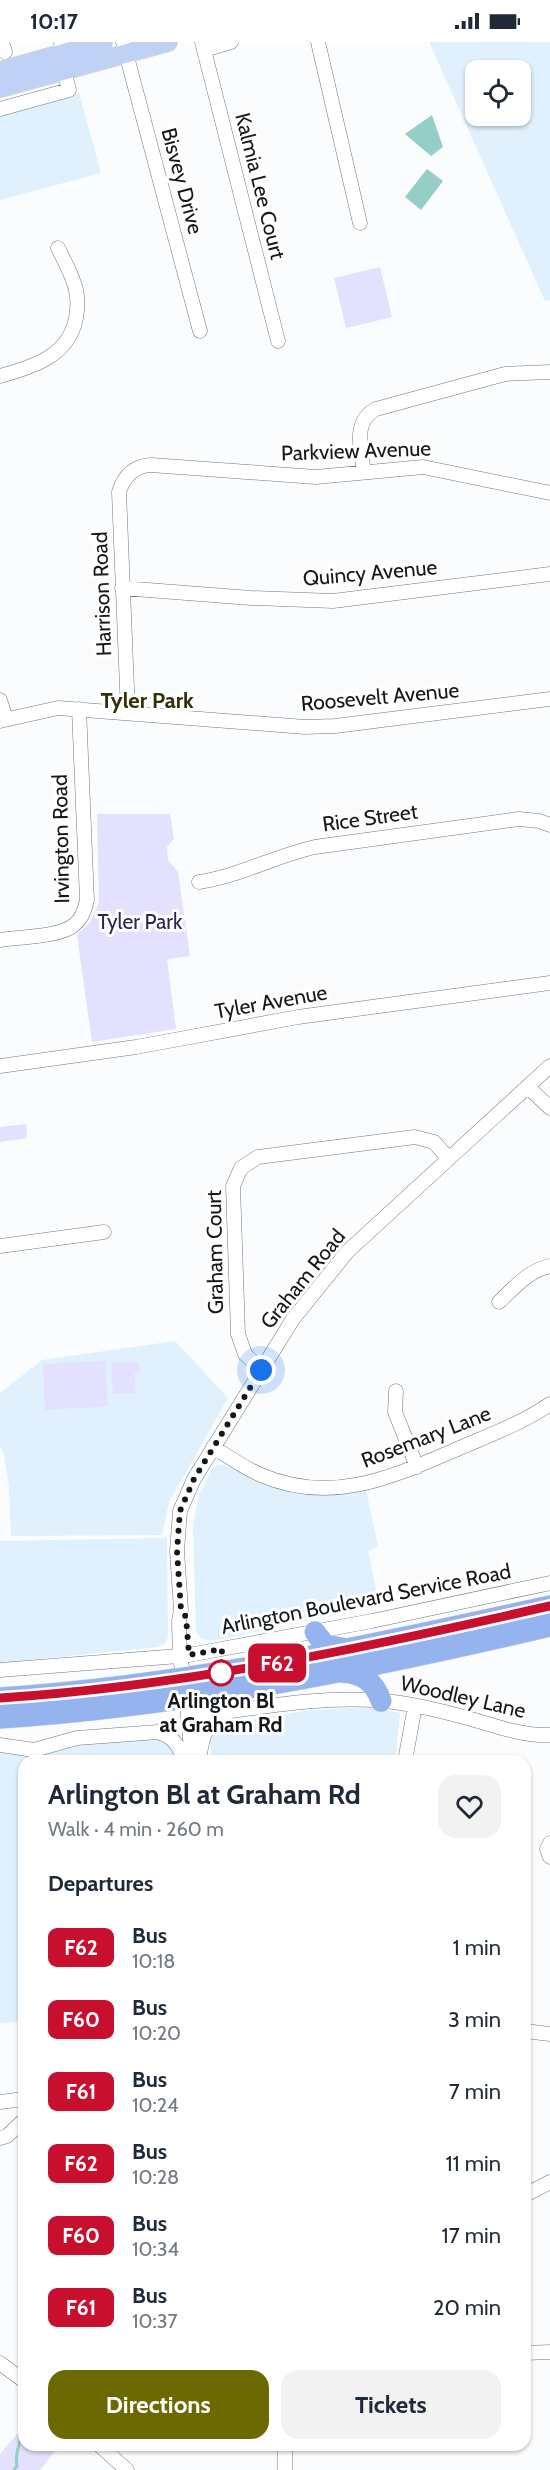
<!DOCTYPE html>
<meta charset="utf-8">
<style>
body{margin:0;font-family:Cabin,sans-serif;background:#f2f2f3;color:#1f2937;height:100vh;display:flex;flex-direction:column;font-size:22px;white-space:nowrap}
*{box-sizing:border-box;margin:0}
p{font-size:20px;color:#747a83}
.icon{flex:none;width:33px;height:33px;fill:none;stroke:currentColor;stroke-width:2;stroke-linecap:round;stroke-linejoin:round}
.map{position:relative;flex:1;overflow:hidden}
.drawer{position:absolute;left:18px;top:1713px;width:513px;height:696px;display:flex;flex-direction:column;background:#fff;border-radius:18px;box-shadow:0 2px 4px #0004}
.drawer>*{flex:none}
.badge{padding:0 12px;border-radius:9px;font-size:21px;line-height:39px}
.tools{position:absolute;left:465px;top:18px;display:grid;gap:12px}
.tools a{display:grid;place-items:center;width:66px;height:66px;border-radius:12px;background:#fff;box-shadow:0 2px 4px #0004;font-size:30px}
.you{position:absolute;width:30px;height:30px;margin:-15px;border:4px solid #fff;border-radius:50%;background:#1a73e8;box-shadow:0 0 0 9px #1a73e833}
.map>.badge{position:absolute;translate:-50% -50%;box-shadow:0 0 0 3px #fff}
h2{padding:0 30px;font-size:22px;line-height:54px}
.round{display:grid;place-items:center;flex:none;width:63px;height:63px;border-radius:18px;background:#f2f2f3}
.head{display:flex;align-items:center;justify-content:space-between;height:102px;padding:0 30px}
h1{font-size:28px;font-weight:700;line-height:45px}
.primary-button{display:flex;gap:12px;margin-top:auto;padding:12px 30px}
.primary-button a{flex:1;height:69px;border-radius:18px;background:#6c6903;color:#fff;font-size:24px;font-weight:700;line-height:69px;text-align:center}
.primary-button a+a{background:#f2f2f3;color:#1f2937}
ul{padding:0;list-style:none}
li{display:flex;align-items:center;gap:18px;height:72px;padding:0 30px}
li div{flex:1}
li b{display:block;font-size:22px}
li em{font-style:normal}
li .badge{min-width:66px;font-weight:700;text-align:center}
.status{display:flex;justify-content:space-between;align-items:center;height:42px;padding:0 30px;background:#fff;direction:ltr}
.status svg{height:16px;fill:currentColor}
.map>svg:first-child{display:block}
.built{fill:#e0f1fd;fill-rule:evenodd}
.green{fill:#e3e1fd}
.water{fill:#95cec6}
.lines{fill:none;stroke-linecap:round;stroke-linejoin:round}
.stream{stroke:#95cec6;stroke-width:3}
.minor-casing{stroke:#6f777d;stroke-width:15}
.major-casing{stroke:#d5d5d6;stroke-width:20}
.highway-casing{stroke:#d5d5d6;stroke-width:22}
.minor{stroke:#fff;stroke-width:14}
.major{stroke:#bfd1f5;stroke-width:18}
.highway{stroke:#95b3ee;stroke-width:21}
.line-casing{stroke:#fff;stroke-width:14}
.line{stroke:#c8102e;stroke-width:9}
.walk{stroke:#14181a;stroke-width:6;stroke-dasharray:0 10.8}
.stop-dot{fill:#fff;stroke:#c8102e;stroke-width:3}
.labels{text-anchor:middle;stroke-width:6;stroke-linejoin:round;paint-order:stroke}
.street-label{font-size:21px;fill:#14181a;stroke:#fff}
.park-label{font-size:21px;fill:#2e2357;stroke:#fff}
.stop-label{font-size:21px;font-weight:bold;fill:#14181a;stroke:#fff}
.neighbourhood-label{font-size:22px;font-weight:bold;fill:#323005;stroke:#fff}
</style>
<div class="status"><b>10:17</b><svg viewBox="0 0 49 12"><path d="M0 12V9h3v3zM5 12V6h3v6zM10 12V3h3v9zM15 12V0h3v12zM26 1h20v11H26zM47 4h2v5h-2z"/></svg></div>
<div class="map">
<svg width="550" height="2428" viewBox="0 0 550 2428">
<rect width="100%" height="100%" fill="#fafcfd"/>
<!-- built -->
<path class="built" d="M429,0h121v258l-5,1zM476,28h44v46h-44z
M79,51l22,80 -101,27v-86z
M175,1299l53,57 -59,104 -7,33 -151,1 -2,-49 -5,-33 -4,-8v-53l42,-33z
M217,1423h6l48,20 95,5 12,56 -10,5 11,54 -165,36 -12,-2 -6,-7 -3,-107 6,-30 13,-26z
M167,1496l1,98 -2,7 -8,4 -158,16v-122z
M372,1665l28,6 -5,48h-183l-3,-27 9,-8 91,-16z
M180,1690l2,29h-158v260l-24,2v-274z"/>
<!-- green -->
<path class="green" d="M380,225l12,50 -46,11 -12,-50z
M97,772h73l4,25 -7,8 1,13 10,12 12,84 -23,3 9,70 -84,13 -15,-107 14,-14 8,-19z
M26,1082l1,14 -27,4v-15z
M105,1319l3,45 -63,4 -2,-46z
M139,1320l1,11 -6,1 2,19 -23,1 -2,-31z
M24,2384v19h36l-20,25h-40v-16z"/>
<!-- water -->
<path class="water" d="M432,73l11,32 -12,9 -26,-22z
M427,127l16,12 -22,29 -16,-13z"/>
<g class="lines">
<!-- stream -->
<path class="stream" d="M14,2428l3,-4c-3,-12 5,-29 7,-41"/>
<!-- minor casing -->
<g class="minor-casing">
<path id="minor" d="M2,0l3,10
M123,0l77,289
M202,0l76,299
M318,0l42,181
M204,8l27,-8
M0,67l69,-19 -5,-19 -3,-29
M0,334c33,-9 69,-20 76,-58 2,-11 2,-22 -1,-32 -4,-13 -11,-26 -17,-38
M364,430c-3,-22 -12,-50 12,-63l129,-35 45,-2
M122,546l129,10 82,3 217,-27
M0,658l6,19
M128,671l-9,-221c5,-16 15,-26 32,-27l165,12 107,-10 127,26
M0,679l58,-13 247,19 30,-1 215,-27
M199,840c40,-6 76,-26 116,-35l204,-28 20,2 11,4
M0,898c19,-3 60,-3 74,-15 8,-6 11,-15 13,-25l-8,-191
M0,1024l136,-19 162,-30 252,-34
M529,1046l21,20
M0,1204l104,-14
M499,1260c15,-14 30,-32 51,-36
M261,1328l-16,-16 -7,-20 -5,-148 8,-18 17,-11 157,-20 19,5 15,17
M396,1349l-1,21 22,55
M213,1405c16,10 31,21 48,28 70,30 129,3 194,-25 32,-14 66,-26 95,-46
M189,1613l183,-34 178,-38
M0,1628l179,-14
M188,1675c64,-8 131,-22 196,-16 32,3 63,11 94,20 23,7 48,15 72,14
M0,1703l34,5 43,-12 81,-6c17,5 20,14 27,29
M187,1719l4,-10 -6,-74 -5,-17 -1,-39 2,-11 -4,-59 3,-40 14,-32 99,-160 55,-68 202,-185
M199,1719c3,-23 4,-33 24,-47
M405,1719l10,-55
M550,1801l-3,6 3,8
M525,1989l25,3
M0,2060l24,-3
M0,2096l7,-2 17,-16
M525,2153l25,-13
M525,2311l25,-1
M0,2321l24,18
M99,2403l28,25
M285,2403v25"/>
</g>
<!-- major casing -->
<g class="major-casing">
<path id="major" d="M0,29l103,-29
M0,46l168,-46"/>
</g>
<!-- highway casing -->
<g class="highway-casing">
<path id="highway" d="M315,1590l10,13 21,4
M342,1630c20,1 32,9 39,29
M0,1656c186,-12 369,-52 550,-92
M0,1676c185,-12 370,-50 550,-92"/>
</g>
<!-- minor -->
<use href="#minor" class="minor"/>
<!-- major -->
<use href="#major" class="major"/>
<!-- highway -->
<use href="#highway" class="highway"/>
</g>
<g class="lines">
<!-- line casing -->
<g class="line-casing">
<path id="line" d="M0,1656c186,-12 369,-51 550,-92"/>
</g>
<!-- line -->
<use href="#line" class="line"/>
<!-- walk -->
<path class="walk" d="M221,1631l1,-24 -33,6 -3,-38 -5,-7 -4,-59 3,-40 14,-32 67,-109"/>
</g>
<!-- markers -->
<circle class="stop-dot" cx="221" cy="1631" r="12"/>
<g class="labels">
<!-- street labels -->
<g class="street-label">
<text transform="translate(182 139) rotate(75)" y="7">Bisvey Drive</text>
<text transform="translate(260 144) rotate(76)" y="7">Kalmia Lee Court</text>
<text transform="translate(356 409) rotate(-2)" y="7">Parkview Avenue</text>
<text transform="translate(370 531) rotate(-5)" y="7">Quincy Avenue</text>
<text transform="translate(102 552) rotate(-92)" y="7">Harrison Road</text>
<text transform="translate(380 655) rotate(-5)" y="7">Roosevelt Avenue</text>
<text transform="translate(370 776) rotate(-8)" y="7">Rice Street</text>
<text transform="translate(61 797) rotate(-91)" y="7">Irvington Road</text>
<text transform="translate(271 960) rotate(-10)" y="7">Tyler Avenue</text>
<text transform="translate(215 1210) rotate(-91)" y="7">Graham Court</text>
<text transform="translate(303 1237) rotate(-51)" y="7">Graham Road</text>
<text transform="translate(426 1395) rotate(-21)" y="7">Rosemary Lane</text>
<text transform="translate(366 1557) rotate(-11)" y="7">Arlington Boulevard Service Road</text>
<text transform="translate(463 1655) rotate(13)" y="7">Woodley Lane</text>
</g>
<!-- park labels -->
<g class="park-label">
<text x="140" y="887">Tyler Park</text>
</g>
<!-- stop labels -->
<g class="stop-label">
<text x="221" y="1666">Arlington Bl<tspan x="221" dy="24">at Graham Rd</tspan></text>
</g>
<!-- neighbourhood labels -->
<g class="neighbourhood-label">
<text x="147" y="666">Tyler Park</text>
</g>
</g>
</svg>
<div class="tools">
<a><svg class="icon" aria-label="locate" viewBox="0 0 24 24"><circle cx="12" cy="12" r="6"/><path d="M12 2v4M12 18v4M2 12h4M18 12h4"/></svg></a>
</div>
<div class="you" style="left:261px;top:1328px"></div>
<b class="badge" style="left:277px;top:1621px;background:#c8102e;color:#fff">F62</b>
<section class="drawer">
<div class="head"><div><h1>Arlington Bl at Graham Rd</h1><p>Walk · 4 min · 260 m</p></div><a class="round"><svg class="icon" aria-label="heart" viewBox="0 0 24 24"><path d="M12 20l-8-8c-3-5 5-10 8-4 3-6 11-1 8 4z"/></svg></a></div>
<h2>Departures</h2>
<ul>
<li><span class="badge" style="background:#c8102e;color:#fff">F62</span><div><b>Bus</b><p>10:18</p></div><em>1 min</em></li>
<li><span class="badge" style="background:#c8102e;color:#fff">F60</span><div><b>Bus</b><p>10:20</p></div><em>3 min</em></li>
<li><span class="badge" style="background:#c8102e;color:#fff">F61</span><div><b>Bus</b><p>10:24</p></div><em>7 min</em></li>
<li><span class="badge" style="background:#c8102e;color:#fff">F62</span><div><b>Bus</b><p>10:28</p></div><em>11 min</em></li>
<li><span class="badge" style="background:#c8102e;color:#fff">F60</span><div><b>Bus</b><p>10:34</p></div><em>17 min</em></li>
<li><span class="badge" style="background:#c8102e;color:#fff">F61</span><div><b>Bus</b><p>10:37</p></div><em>20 min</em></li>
</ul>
<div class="primary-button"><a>Directions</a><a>Tickets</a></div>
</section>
</div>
